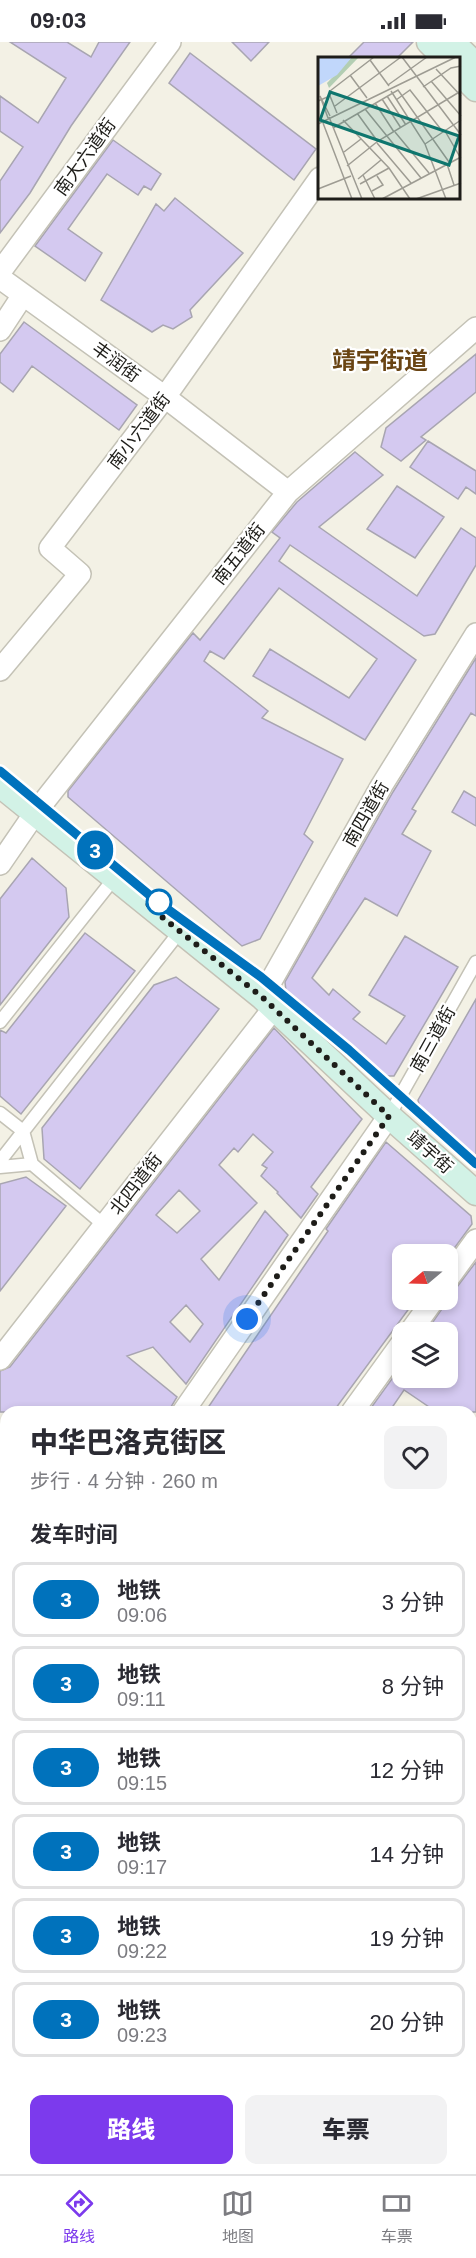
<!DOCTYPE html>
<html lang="zh">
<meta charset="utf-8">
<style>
body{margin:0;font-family:Helvetica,"Noto Sans SC",sans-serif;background:#f2f2f3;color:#2b2b33;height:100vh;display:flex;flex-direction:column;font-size:22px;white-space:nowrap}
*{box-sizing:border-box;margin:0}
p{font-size:20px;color:#7c7c81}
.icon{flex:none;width:33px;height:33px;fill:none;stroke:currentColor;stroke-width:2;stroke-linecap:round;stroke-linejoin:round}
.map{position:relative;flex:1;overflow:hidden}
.drawer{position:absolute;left:0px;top:1364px;width:477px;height:770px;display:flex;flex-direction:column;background:#fff;border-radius:18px 18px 0 0;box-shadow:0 3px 9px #0003}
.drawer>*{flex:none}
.badge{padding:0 12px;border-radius:20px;font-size:21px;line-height:39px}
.needle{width:39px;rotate:251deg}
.buttons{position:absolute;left:392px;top:1202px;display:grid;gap:12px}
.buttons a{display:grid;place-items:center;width:66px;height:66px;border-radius:12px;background:#fff;box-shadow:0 3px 9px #0003;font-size:30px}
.you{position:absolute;width:30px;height:30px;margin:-15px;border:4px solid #fff;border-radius:50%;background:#1a73e8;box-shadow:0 0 0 9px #1a73e833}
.map>.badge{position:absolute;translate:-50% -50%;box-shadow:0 0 0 3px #fff}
h2{padding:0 30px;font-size:22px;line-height:54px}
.round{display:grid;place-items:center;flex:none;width:63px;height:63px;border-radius:12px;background:#f2f2f3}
.head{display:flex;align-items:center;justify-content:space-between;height:102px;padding:0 30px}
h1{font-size:28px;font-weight:800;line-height:45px}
.action{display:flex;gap:12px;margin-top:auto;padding:12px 30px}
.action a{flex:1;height:69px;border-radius:12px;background:#7c3aed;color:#fff;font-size:24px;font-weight:800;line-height:69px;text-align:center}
.action a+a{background:#f2f2f3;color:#2b2b33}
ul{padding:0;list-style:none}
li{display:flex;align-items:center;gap:18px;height:75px;margin:0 12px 9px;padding:0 18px;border:3px solid #e1e1e2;border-radius:12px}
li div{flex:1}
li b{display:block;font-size:22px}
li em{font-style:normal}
li .badge{min-width:66px;font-weight:700;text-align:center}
.status{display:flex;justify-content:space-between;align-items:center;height:42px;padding:0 30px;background:#fff;direction:ltr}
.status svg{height:16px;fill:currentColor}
.dock{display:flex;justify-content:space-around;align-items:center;height:84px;border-top:2px solid #e1e1e2;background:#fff;font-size:16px;color:#7c7c81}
.dock a{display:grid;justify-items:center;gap:3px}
.dock .active{color:#7c3aed}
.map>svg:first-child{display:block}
.building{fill:#d4c9f0;stroke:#a8a5b1;stroke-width:1.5;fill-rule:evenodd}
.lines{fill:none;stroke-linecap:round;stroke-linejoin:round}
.service-casing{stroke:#c4c2b6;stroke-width:11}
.pedestrian-casing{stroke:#c4c2b6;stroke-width:15}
.tertiary-casing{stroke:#c4c2b6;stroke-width:24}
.secondary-casing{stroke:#c4c2b6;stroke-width:27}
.primary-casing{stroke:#d2d2d1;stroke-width:28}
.trunk-casing{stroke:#d2d2d1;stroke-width:30}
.service{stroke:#fff;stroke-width:8}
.pedestrian{stroke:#fff;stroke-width:12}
.tertiary{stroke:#fff;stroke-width:21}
.secondary{stroke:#d2f2e6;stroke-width:24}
.primary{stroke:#a4e5cd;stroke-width:26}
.trunk{stroke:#86dcbc;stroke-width:27}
.line-casing{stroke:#fff;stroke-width:14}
.line{stroke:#0072bc;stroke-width:9}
.walk{stroke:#1e1d19;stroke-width:6;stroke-dasharray:0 10.8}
.stop-dot{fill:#fff;stroke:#0072bc;stroke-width:3}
.labels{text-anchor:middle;stroke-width:4.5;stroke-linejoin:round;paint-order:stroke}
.street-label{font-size:18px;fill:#1e1d19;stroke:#fff}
.district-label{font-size:24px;font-weight:bold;fill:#694413;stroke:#fff}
.inset-road{fill:none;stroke:#9e9c93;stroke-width:1.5}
.view{fill:#0f766e;fill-opacity:0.15;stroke:#0f766e;stroke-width:3}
.inset-edge{fill:none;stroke:#1e1d19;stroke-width:3}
</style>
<div class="status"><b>09:03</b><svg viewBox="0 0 49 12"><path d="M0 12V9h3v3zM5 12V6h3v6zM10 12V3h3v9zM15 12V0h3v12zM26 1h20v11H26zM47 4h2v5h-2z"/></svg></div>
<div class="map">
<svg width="476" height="2132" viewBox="0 0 476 2132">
<rect width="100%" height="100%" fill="#f3f1e5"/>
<!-- building -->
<path class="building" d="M10,0h57l24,15 8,-15h31l-59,84 -41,67 -30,40v-52l23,-34 -23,-16v-35l38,27 28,-45z
M232,0h37l-18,19z
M364,0h49l-16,16h-49z
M190,11l126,96 -22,31 -125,-97z
M113,98l48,34 -10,16 -7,-4 -6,9 -31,-21 -39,55 34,24 -17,28 -50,-35z
M175,156l68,55 -53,57 2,7 -19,12 -10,-4 -11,7 -51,-32 55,-96 8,7z
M24,280l113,83 -18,25 -87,-64 -19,26 -13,-10v-28z
M476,312v38l-55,45 5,3 -25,21 -20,-14 5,-19z
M428,399l48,30v23l-10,-7 -8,12 -48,-32z
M355,410l28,23 -64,52 98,69 44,-68 15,10v27l-41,69 -11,2 -134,-91 -11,16 137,99 -51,80 -112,-64 17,-27 79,49 28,-39 -98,-71 -55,71 -14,-8 -6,10 64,50 -6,7 81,41 -39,75 9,8 -53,97 -18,7 -174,-149v-6l125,-158 7,7 80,-102 -8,-6 25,-30z
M397,444l47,31 -29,41 -48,-29z
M476,616v58l-5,-3 -59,96 4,2 -14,23 29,17 -34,65 -32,-18 -53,80 17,17 4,-6 27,23 -7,7 33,25 19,-28 -36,-21 36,-59 53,31 -64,109h-8l-100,-85 -1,-9 108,-190z
M464,749l12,7v28l-24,-14z
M32,816l34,30 3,29 -69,88v-106z
M85,891l50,38 -114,143 -21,-18v-66l6,3z
M176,935l43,32 -139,180 -36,-30 -2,-31 112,-143z
M476,957v171l-52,-45 -6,-25z
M274,986l88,91 -51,68 7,7 -17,24 -24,-25 1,-1 -17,-16 6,-8 -5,-3 11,-13 -20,-18 -15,18 -4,-4 -15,17 38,38 -56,56 18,21 46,-69 23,24 -102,149 -33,-37 -26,9 50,41 -9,15h-168v-41l10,-4zM179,1148l21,21 -23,22 -21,-18zM186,1263l17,19 -13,18 -20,-20z
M386,1100l85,74 1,8 -22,30h-48v45h14l-83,113h-128l123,-181 -2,-2z
M26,1135l40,29 -66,85v-107z
M476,1220v150h-50l3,-5 -25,-17 -15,22h-21l34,-47v12h45v-45h-21l18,-26 3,-9 10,-10z"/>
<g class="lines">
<!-- service casing -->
<g class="service-casing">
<path id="service" d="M0,1814l6,-6"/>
</g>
<!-- pedestrian casing -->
<g class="pedestrian-casing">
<path id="pedestrian" d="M0,980l116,-146
M0,1071l23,18 9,33
M389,1074l87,-154
M0,1119l181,-231
M0,1125l32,-3 72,61
M214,2132l6,-5
M278,2132l5,-5"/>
</g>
<!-- tertiary casing -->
<g class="tertiary-casing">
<path id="tertiary" d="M0,230l170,-230
M0,236l165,119 123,95
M0,288l23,-35
M0,628l80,-96 -30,-26 115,-151 155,-219
M0,822l35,-51 253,-321 188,-164
M262,955l120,-212 94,-151
M447,1238l29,-40
M410,1290l24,-33
M0,1317l273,-350
M183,1370l206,-296
M352,1370l50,-69
M0,1461l6,6
M471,1560l5,-9
M471,1849l5,4
M0,1857l6,4
M81,2127l5,5
M10,2132l8,-5"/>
</g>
<!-- secondary casing -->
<g class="secondary-casing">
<path id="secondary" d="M429,0l16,16
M452,0l24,23
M460,31l16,16
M0,743l262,212 127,119 87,77"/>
</g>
<!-- primary casing -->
<g class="primary-casing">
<path id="primary" d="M471,1958l5,-4"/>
</g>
<!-- trunk casing -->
<g class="trunk-casing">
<path id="trunk" d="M0,1604l6,6
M0,1646l6,6
M471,2063l5,5
M471,2116l5,6"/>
</g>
<!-- service -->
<use href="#service" class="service"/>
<!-- pedestrian -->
<use href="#pedestrian" class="pedestrian"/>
<!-- tertiary -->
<use href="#tertiary" class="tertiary"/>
<!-- secondary -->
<use href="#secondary" class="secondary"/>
<!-- primary -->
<use href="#primary" class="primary"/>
<!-- trunk -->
<use href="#trunk" class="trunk"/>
</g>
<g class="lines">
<!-- line casing -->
<g class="line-casing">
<path id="line" d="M0,729l159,132 102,74 88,73 127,114"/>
</g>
<!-- line -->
<use href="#line" class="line"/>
<!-- walk -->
<path class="walk" d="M159,860l-12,3 115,92 127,119 -142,203"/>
</g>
<!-- markers -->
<circle class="stop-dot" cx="159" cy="860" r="12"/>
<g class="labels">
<!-- street labels -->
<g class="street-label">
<text transform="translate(85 115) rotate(-54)" y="6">南大六道街</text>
<text transform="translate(116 320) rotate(36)" y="6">丰润街</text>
<text transform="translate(139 389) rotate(-53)" y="6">南小六道街</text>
<text transform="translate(239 512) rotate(-52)" y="6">南五道街</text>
<text transform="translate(366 772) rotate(-60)" y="6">南四道街</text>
<text transform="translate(433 997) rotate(-61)" y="6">南三道街</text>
<text transform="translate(430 1110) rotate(42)" y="6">靖宇街</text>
<text transform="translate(136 1142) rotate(-52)" y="6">北四道街</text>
</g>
<!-- district labels -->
<g class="district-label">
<text x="380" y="327">靖宇街道</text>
</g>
</g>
<!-- overview -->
<g transform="translate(318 15)">
<rect width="142" height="142" fill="#f3f1e5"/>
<path d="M34,0h7l-30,31 -2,-5z" fill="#b3ceb3"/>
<path d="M0,0h34l-15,18 -19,11z" fill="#c1d7fb"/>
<path class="inset-road" d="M84,0l59,78M52,3l19,26M118,12l25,27M32,18l17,23M113,24l30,35M70,28l39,-28M105,30l28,-19 10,-2M73,34l34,53 21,55M12,39l7,17M69,39l19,29M64,42l19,29M78,43l14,-10 33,42M0,44l12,-5v-5l44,-34M57,46l19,29M17,49l66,-49M47,52l56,69M39,56l21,29M11,60l33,82M10,61l-8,-22 10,20M25,63l46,48 21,31M5,66l29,76M0,67l138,-67M15,71l65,-38 51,72M127,74l15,26M77,75l34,41M59,86l34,40M107,87l36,-24M26,95l17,-13M129,107l7,21M29,109l31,-25 83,-50M45,118l12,24M40,122l23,-19M42,127l29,-16M0,132l33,-13M54,134l11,-6 -6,-9M64,142l79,-42M98,142l45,-16"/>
<path class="view" d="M12,35l129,44 -10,29 -129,-45z"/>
<rect width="142" height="142" class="inset-edge"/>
</g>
</svg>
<div class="buttons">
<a><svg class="needle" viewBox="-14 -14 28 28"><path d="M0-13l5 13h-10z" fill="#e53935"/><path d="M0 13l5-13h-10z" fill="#7c7c81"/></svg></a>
<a><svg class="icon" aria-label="layers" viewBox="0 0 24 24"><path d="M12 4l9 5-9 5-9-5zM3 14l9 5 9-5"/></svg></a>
</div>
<div class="you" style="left:247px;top:1277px"></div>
<b class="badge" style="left:95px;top:808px;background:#0072bc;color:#fff">3</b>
<section class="drawer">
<div class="head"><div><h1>中华巴洛克街区</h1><p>步行 · 4 分钟 · 260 m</p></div><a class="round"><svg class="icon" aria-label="heart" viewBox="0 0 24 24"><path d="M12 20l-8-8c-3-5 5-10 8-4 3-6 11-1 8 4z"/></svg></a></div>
<h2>发车时间</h2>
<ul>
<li><span class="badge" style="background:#0072bc;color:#fff">3</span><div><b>地铁</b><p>09:06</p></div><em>3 分钟</em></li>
<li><span class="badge" style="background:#0072bc;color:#fff">3</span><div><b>地铁</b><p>09:11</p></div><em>8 分钟</em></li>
<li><span class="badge" style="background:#0072bc;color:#fff">3</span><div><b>地铁</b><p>09:15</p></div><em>12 分钟</em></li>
<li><span class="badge" style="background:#0072bc;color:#fff">3</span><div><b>地铁</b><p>09:17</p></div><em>14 分钟</em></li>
<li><span class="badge" style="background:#0072bc;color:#fff">3</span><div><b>地铁</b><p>09:22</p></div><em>19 分钟</em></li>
<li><span class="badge" style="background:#0072bc;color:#fff">3</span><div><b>地铁</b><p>09:23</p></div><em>20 分钟</em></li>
</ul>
<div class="action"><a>路线</a><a>车票</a></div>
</section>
</div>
<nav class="dock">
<a class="active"><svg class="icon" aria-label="directions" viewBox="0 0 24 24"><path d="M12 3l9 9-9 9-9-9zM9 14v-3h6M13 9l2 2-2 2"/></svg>路线</a>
<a><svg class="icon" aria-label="map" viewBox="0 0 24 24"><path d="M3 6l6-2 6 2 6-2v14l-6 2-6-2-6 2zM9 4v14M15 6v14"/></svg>地图</a>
<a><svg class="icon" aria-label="tickets" viewBox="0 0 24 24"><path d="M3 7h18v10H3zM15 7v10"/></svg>车票</a>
</nav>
